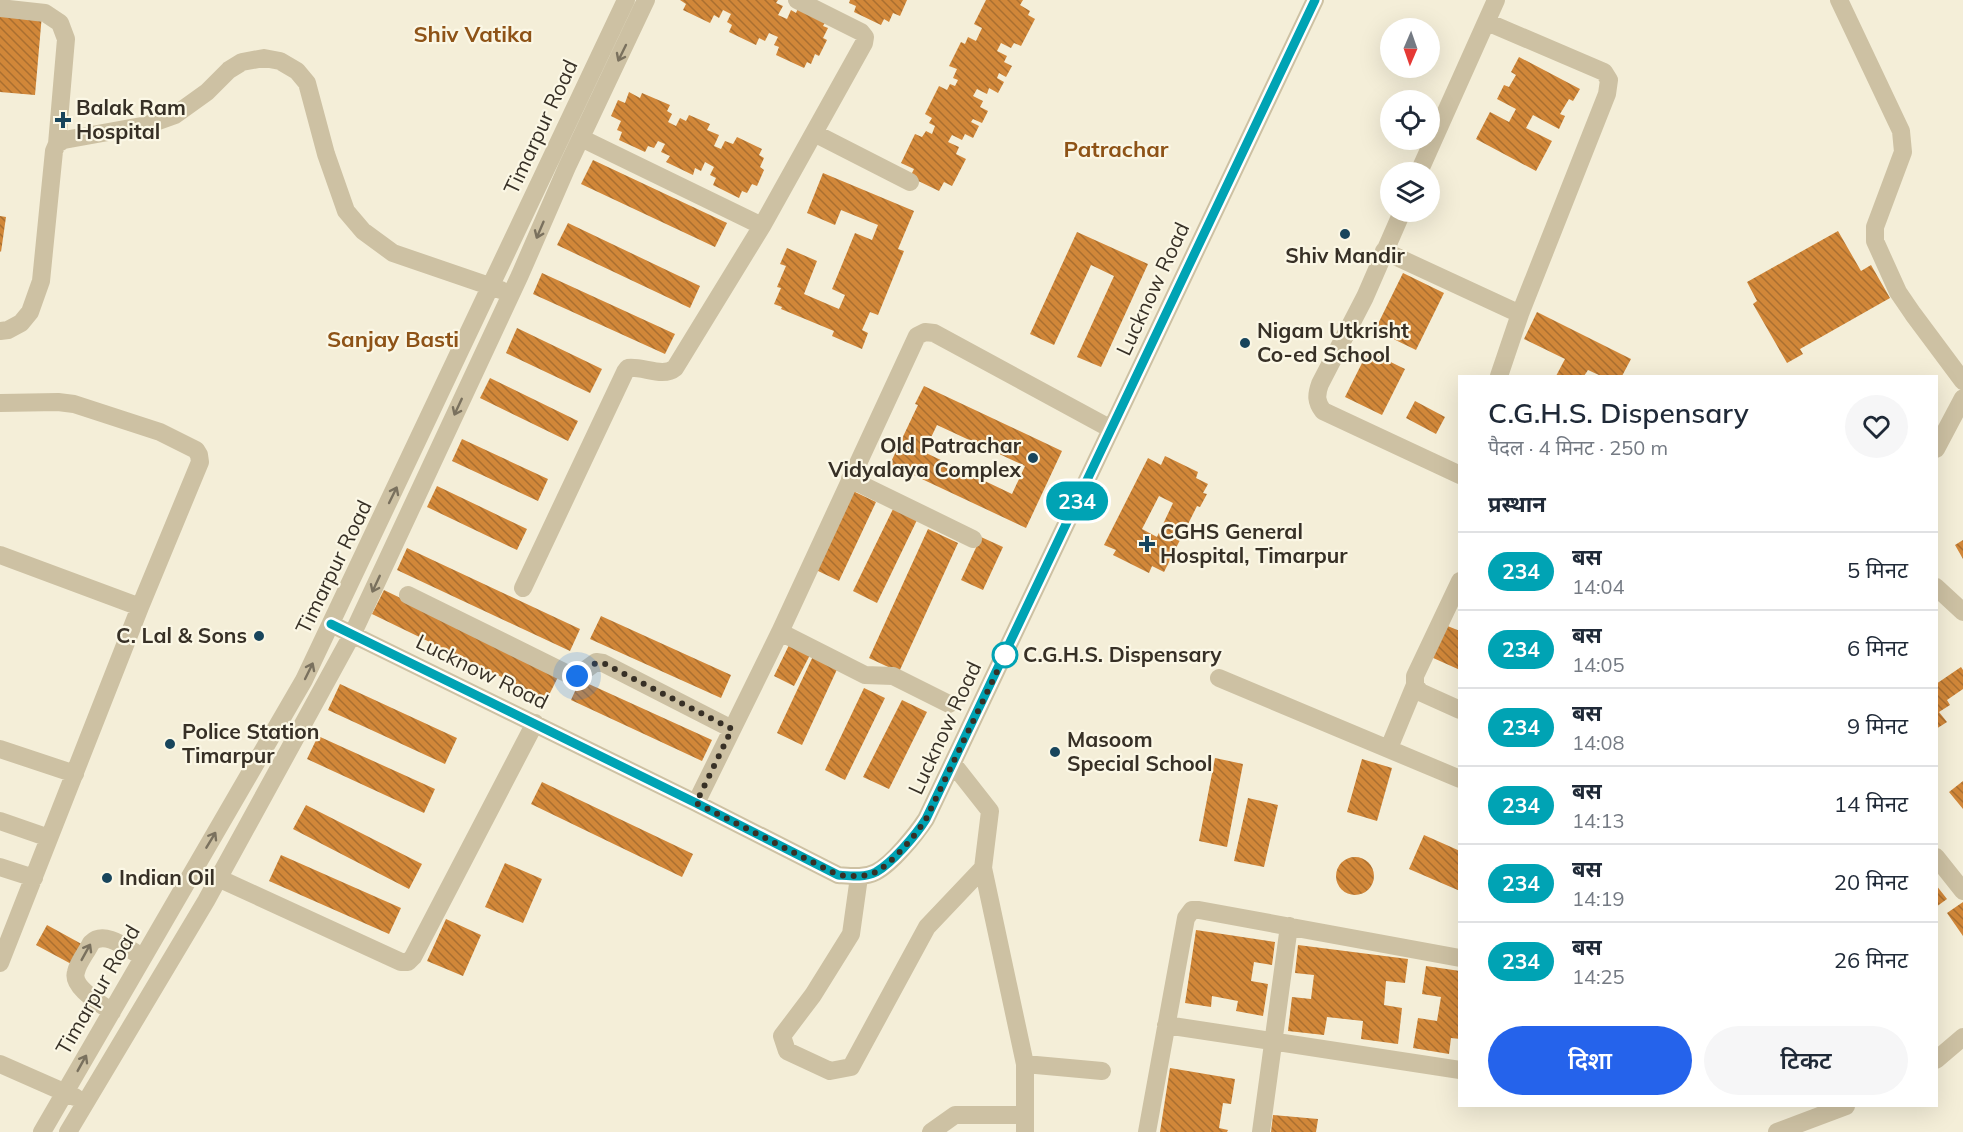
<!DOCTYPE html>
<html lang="hi">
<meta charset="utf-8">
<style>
body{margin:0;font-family:Mulish,"Noto Sans Devanagari",sans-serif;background:#f6f6f7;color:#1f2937;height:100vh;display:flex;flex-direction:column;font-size:22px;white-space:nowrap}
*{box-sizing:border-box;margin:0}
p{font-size:20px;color:#747a83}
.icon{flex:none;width:33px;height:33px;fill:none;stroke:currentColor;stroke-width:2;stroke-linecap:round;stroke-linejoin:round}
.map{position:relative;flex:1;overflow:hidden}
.panel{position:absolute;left:1458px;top:375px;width:480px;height:732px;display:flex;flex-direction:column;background:#fff;border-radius:0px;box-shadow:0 6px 24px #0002}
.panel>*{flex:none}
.badge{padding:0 12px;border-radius:20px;font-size:21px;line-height:39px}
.needle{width:39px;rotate:182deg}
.tools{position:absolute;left:1380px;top:18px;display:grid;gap:12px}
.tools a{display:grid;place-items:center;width:60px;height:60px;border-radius:50%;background:#fff;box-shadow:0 6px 24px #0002;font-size:30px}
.you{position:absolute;width:30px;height:30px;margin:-15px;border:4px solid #fff;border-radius:50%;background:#1a73e8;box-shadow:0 0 0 9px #1a73e833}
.map>.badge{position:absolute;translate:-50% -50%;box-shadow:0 0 0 3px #fff}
h2{padding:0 30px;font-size:22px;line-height:54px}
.round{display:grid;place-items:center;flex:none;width:63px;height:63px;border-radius:32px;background:#f6f6f7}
.headline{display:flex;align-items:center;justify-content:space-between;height:102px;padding:0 30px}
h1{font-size:28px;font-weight:600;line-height:45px}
.cta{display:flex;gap:12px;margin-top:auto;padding:12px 30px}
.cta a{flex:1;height:69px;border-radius:36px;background:#2563eb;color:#fff;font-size:24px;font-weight:600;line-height:69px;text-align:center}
.cta a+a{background:#f6f6f7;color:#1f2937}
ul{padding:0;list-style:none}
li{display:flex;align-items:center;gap:18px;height:78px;padding:0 30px;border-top:2px solid #e0e1e3}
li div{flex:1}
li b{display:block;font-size:22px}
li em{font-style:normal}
li .badge{min-width:66px;font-weight:700;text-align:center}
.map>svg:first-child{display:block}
.building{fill:url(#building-back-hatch);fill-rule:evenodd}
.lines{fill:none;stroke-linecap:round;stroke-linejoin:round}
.minor{stroke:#cdc1a3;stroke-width:18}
.oneway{stroke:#7a715e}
.line-casing{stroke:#fff;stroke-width:14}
.line{stroke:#00a3b4;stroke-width:9}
.walk{stroke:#373026;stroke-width:6;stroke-dasharray:0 10.8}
.poi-dot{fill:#18455c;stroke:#fbf7e5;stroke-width:2}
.stop-dot{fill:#fff;stroke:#00a3b4;stroke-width:3}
.labels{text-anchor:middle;stroke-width:4.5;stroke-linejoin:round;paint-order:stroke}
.poi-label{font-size:21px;font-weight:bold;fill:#373026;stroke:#fbf7e5;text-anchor:start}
.street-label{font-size:21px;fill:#373026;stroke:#fbf7e5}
.stop-label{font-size:21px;font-weight:bold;fill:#373026;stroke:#fbf7e5;text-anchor:start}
.neighbourhood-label{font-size:22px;font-weight:bold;fill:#8e5317;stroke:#fbf7e5}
</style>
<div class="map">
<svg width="1963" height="1132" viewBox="0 0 1963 1132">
<defs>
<pattern id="building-back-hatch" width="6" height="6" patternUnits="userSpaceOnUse" patternTransform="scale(1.5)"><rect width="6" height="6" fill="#d18739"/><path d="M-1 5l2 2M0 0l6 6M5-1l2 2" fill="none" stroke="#aa6f30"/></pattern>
</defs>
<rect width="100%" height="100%" fill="#f4eed8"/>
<!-- building -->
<path class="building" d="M680,0h98l-2,3 7,3 -5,9 9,4 4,-9 5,3 3,-7 28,13 -4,7 5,2 -5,10 4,2 -8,16 -4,-2 -4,10 -4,-2 -3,6 -28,-13 3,-8 -5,-2 4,-8 -9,-4 -4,8 -6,-3 -3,7 -27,-13 3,-7 -5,-3 4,-8 -8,-4 -4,8 -5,-3 -4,8 -27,-13 3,-6z
M850,0h57l-7,16 -7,-3 -4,9 -5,-3 -3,6 -27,-13 2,-6 -7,-3z
M986,0h37l-3,5 10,6 -2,4 7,4 -14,27 -7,-3 -3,5 -10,-5 -4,8 10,5 -3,6 8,4 -6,11 -7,-4 -2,5 7,4 -6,11 -9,-5 -2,6 -10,-5 -4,7 10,5 -3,6 8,4 -6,12 -9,-4 -2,3 8,4 -6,12 -8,-4 -3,6 -10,-5 -4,7 11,5 -3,7 10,5 -14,27 -8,-4 -5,9 -29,-14 4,-8 -13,-6 14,-29 7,3 4,-6 6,3 3,-8 -6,-3 3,-5 -7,-4 14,-28 8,4 3,-6 5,2 3,-6 -5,-2 4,-9 -8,-3 12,-24 4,2 3,-7 8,4 6,-13 -8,-4z
M0,10l42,4 -7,81 -35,-3z
M1519,57l61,32 -7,12 -4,-2 -9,15 5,2 -6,13 -26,-14 -7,13 26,13 -16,30 -60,-32 14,-27 19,10 7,-13 -19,-10 7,-14 5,2 7,-12 -5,-3z
M629,92l11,6 2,-5 28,12 -3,6 5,3 -4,8 8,4 4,-8 6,3 3,-6 21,9 -3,6 12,5 -5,11 7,3 4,-8 8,3 4,-7 25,12 -3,6 5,3 -4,9 4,3 -7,16 -5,-2 -5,9 -5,-2 -3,7 -26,-13 3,-7 -6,-3 4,-8 -9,-5 -4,9 -6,-3 -2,7 -27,-13 4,-6 -9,-4 4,-8 -7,-3 -4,7 -6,-2 -3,6 -26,-12 3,-8 -5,-2 4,-9 -10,-5 7,-16 7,3z
M593,160l134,63 -12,24 -134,-63z
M823,173l91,38 -16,38 6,2 -26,64 -8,-3 -8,18 6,3 -6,16 -30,-13 2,-5 -53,-22 1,-2 -8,-3 7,-16 -4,-1 9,-21 -6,-2 7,-16 30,13 -13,33 35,15 6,-14 -13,-6 23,-56 17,7 6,-15 -37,-15 -6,15 -28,-12z
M0,216l6,1 -5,35 -1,-1z
M568,223l132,63 -10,22 -133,-63z
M1838,231l23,40 10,-6 19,33 -90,51 3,5 -16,9 -34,-59 4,-3 -10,-19z
M1077,232l71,32 -47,103 -24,-10 37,-81 -23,-11 -37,80 -24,-11z
M542,273l133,61 -10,20 -132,-60z
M1403,273l41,20 -28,57 -41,-20z
M1537,312l94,47 -9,17h-21l-13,-6 -4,6h-28l9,-17 -41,-20z
M517,328l85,41 -12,24 -84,-40z
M1368,351l37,18 -23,46 -37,-18z
M490,378l88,43 -10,20 -88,-43z
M924,386l138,65 -36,77 -136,-64 28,-59 -3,-1zM937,425l88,41 -13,28 -88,-42z
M1415,401l30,16 -9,17 -30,-16z
M462,439l86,40 -10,22 -86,-40z
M1165,456l33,16 -2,6 12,6 -5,9 4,1 -7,13 -3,-1 -33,66 -12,-6 -3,7 -36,-18 3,-5 -12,-5 44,-87 13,7zM1159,496l14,7 -16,34 -15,-8z
M437,486l90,43 -10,21 -90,-43z
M853,491l23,11 -37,79 -23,-11z
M893,509l24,11 -40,83 -24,-12z
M928,529l30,14 -59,129 -30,-14z
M981,537l22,10 -20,43 -22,-10z
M1963,540v19l-8,-14z
M407,548l173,81 -10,22 -173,-81z
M384,590l175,85 -12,24 -175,-85z
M601,616l130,59 -10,23 -131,-59z
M1445,625l15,6v39l-29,-13z
M790,643l21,10 -17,33 -20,-10z
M815,652l25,11 -38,82 -25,-12z
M1961,667l2,3v19l-16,11 3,5 -11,7 8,10 -11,7v-45z
M580,680l132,60 -10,21 -131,-61z
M340,684l117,54 -12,26 -117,-54z
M864,688l21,10 -40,82 -20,-10z
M902,700l25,12 -38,77 -26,-12z
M318,736l117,53 -11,24 -117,-54z
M1215,758l28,6 -16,83 -28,-6z
M1362,759l30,9 -15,53 -30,-9z
M1963,781v28l-14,-17z
M542,782l151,72 -11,23 -151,-73z
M1248,798l30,7 -14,62 -30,-6z
M306,805l116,59 -13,25 -116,-60z
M1424,835l36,16v40l-51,-22z
M281,855l120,53 -12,26 -120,-53z
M1336 876a19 19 0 1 1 38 0a19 19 0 1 1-38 0Z
M505,863l37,16 -19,44 -38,-16z
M1936,885l11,14 -11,8z
M1963,902v34l-16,-23z
M446,919l35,16 -18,41 -36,-15z
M47,925l40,22 -12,19 -39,-21z
M1196,930l79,12 -3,23 -18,-3 -3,19 17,3 -5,32 -27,-5 2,-10 -26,-5 -1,11 -26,-4z
M1298,945l110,14 -3,24 -19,-2 -2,24 18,3 -4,36 -37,-5 2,-18 -36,-4 -3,18 -36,-4 4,-34 19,2 3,-24 -19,-2z
M1426,966l34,5v68l-9,-1 -2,16 -36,-6 5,-30 19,3 4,-24 -19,-3z
M1170,1068l65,11 -4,25 -8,-1 -4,25 9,2 -1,2h-67z
M1273,1115l45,4 -2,13h-45z"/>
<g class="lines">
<!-- minor -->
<path class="minor" d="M1839,0l62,131 2,21 -28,75v14l23,51 15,22 50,67
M0,8l45,5 15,10 6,16 -9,105
M1487,22l117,50 5,8 -2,14 -87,220 -21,62
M814,133l96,49
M581,138l181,88
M1419,172l77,-172
M1402,212l-37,85 -45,87c-4,11 -4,18 3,27l137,64
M1384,251l136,63
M0,331l8,-1 13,-7 9,-11 11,-31 13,-130 3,-7 7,-4 83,-15 28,-10 32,-23 22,-22 13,-8 22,-4 16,3 17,10 10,12 19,71 20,57 17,20 30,22 108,37
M0,403l58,-1 16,2 86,28 36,18 3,5 1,7 -60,145 -140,356
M1936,449l27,-51
M850,479l123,60
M0,555l140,52
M1460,581l-45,95v9l5,7 40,18
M1936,587l27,25
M523,588l102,-216 3,-4c15,-2 35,10 47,0l87,-142 102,-183 1,-6 -4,-5 -64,-32
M408,595l164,81h5l19,-14 7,1 129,66
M331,624l365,179 142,72c13,1 26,3 38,-3 16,-8 40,-38 50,-53l389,-819
M780,632l85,43 28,1 56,28
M1219,678l241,101
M1389,748l26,-63
M0,749l75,25
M953,764l37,47 -7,57
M696,803l84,-171 137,-296 8,-4 9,1 177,96
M0,821l49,17
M1936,857l27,34
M0,867l34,11
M859,877l-8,57 -38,61 -31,41 5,15 43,20 21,-4 76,-140 56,-59 42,196v68
M218,878l183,84h7l5,-5 122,-234
M112,1012c-11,-8 -41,-25 -36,-40 2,-10 11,-20 15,-29 14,-14 38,7 52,14
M1166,1025l294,45
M1936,1060l27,-23
M0,1064l75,33
M1025,1064l77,7
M42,1132l262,-452 322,-680
M68,1132l138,-231 147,-268 167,-358 47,-108 79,-167
M931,1132l24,-17h70
M1147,1132l39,-214 6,-8h7l261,48
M1261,1132l28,-206
M1777,1132l69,-26"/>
</g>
<!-- one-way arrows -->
<defs><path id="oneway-shaft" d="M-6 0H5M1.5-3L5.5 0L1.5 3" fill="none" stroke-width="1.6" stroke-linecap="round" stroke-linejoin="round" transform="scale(1.5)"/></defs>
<g class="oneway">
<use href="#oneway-shaft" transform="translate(622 53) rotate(116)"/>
<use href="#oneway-shaft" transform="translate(540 230) rotate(113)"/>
<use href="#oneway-shaft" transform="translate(458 407) rotate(115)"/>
<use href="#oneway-shaft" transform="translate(393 495) rotate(-64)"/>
<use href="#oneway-shaft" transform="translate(376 584) rotate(115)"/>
<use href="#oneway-shaft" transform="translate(309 671) rotate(-64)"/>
<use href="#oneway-shaft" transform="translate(211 840) rotate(-59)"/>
<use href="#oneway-shaft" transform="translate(86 952) rotate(-61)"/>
<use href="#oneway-shaft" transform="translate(82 1063) rotate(-61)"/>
</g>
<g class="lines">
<!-- line casing -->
<g class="line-casing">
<path id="line" d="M331,624l365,179 142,72c13,1 26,3 38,-3 16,-9 40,-37 50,-53l389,-819"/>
</g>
<!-- line -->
<use href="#line" class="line"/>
<!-- walk -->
<path class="walk" d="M577,676c10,-6 13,-14 26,-13l129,66 -36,74 142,72c13,1 26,3 38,-3 16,-9 40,-37 50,-53l79,-164"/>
</g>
<!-- markers -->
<g class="poi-dot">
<path d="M60 111h6v6h6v6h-6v6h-6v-6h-6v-6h6z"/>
<circle cx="1345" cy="234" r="6"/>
<circle cx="1245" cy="343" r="6"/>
<circle cx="1033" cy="458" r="6"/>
<path d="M1144 535h6v6h6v6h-6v6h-6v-6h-6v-6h6z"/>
<circle cx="259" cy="636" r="6"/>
<circle cx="170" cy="744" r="6"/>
<circle cx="1055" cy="752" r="6"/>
<circle cx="107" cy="878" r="6"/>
</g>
<circle class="stop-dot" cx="1005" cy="655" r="12"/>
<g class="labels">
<!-- poi labels -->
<g class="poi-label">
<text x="76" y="115">Balak Ram<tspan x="76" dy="24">Hospital</tspan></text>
<text x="1345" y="263" text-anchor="middle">Shiv Mandir</text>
<text x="1257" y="338">Nigam Utkrisht<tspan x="1257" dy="24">Co-ed School</tspan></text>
<text x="1021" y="453" text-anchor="end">Old Patrachar<tspan x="1021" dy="24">Vidyalaya Complex</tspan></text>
<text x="1160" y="539">CGHS General<tspan x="1160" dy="24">Hospital, Timarpur</tspan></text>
<text x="247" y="643" text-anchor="end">C. Lal &amp; Sons</text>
<text x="182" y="739">Police Station<tspan x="182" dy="24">Timarpur</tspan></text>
<text x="1067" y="747">Masoom<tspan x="1067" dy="24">Special School</tspan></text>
<text x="119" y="885">Indian Oil</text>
</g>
<!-- street labels -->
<g class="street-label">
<text transform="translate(541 127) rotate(-65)" y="7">Timarpur Road</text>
<text transform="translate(1153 289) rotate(-65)" y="7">Lucknow Road</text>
<text transform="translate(334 567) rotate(-64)" y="7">Timarpur Road</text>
<text transform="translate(482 672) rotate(26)" y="7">Lucknow Road</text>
<text transform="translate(945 728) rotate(-65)" y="7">Lucknow Road</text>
<text transform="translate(98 990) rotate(-60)" y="7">Timarpur Road</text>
</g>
<!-- stop labels -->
<g class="stop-label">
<text x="1023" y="662">C.G.H.S. Dispensary</text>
</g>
<!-- neighbourhood labels -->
<g class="neighbourhood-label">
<text x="473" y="42">Shiv Vatika</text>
<text x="1116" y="157">Patrachar</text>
<text x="393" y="347">Sanjay Basti</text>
</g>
</g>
</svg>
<div class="tools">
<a><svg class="needle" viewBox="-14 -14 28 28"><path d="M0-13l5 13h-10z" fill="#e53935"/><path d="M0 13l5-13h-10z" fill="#747a83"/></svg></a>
<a><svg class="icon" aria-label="locate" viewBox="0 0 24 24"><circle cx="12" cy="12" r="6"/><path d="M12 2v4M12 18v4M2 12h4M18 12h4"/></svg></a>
<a><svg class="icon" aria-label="layers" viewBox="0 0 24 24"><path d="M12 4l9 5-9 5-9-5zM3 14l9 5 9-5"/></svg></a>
</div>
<div class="you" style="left:577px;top:676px"></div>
<b class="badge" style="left:1077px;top:501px;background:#00a3b4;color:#fff">234</b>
<section class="panel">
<div class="headline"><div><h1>C.G.H.S. Dispensary</h1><p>पैदल · 4 मिनट · 250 m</p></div><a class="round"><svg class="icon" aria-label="heart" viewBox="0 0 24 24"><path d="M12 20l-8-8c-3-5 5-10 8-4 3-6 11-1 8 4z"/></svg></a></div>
<h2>प्रस्थान</h2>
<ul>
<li><span class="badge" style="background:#00a3b4;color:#fff">234</span><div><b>बस</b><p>14:04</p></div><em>5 मिनट</em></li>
<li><span class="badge" style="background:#00a3b4;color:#fff">234</span><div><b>बस</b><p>14:05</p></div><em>6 मिनट</em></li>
<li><span class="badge" style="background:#00a3b4;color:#fff">234</span><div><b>बस</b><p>14:08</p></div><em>9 मिनट</em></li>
<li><span class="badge" style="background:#00a3b4;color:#fff">234</span><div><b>बस</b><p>14:13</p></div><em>14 मिनट</em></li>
<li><span class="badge" style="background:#00a3b4;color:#fff">234</span><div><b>बस</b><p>14:19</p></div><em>20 मिनट</em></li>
<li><span class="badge" style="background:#00a3b4;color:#fff">234</span><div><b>बस</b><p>14:25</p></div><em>26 मिनट</em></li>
</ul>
<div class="cta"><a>दिशा</a><a>टिकट</a></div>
</section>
</div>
